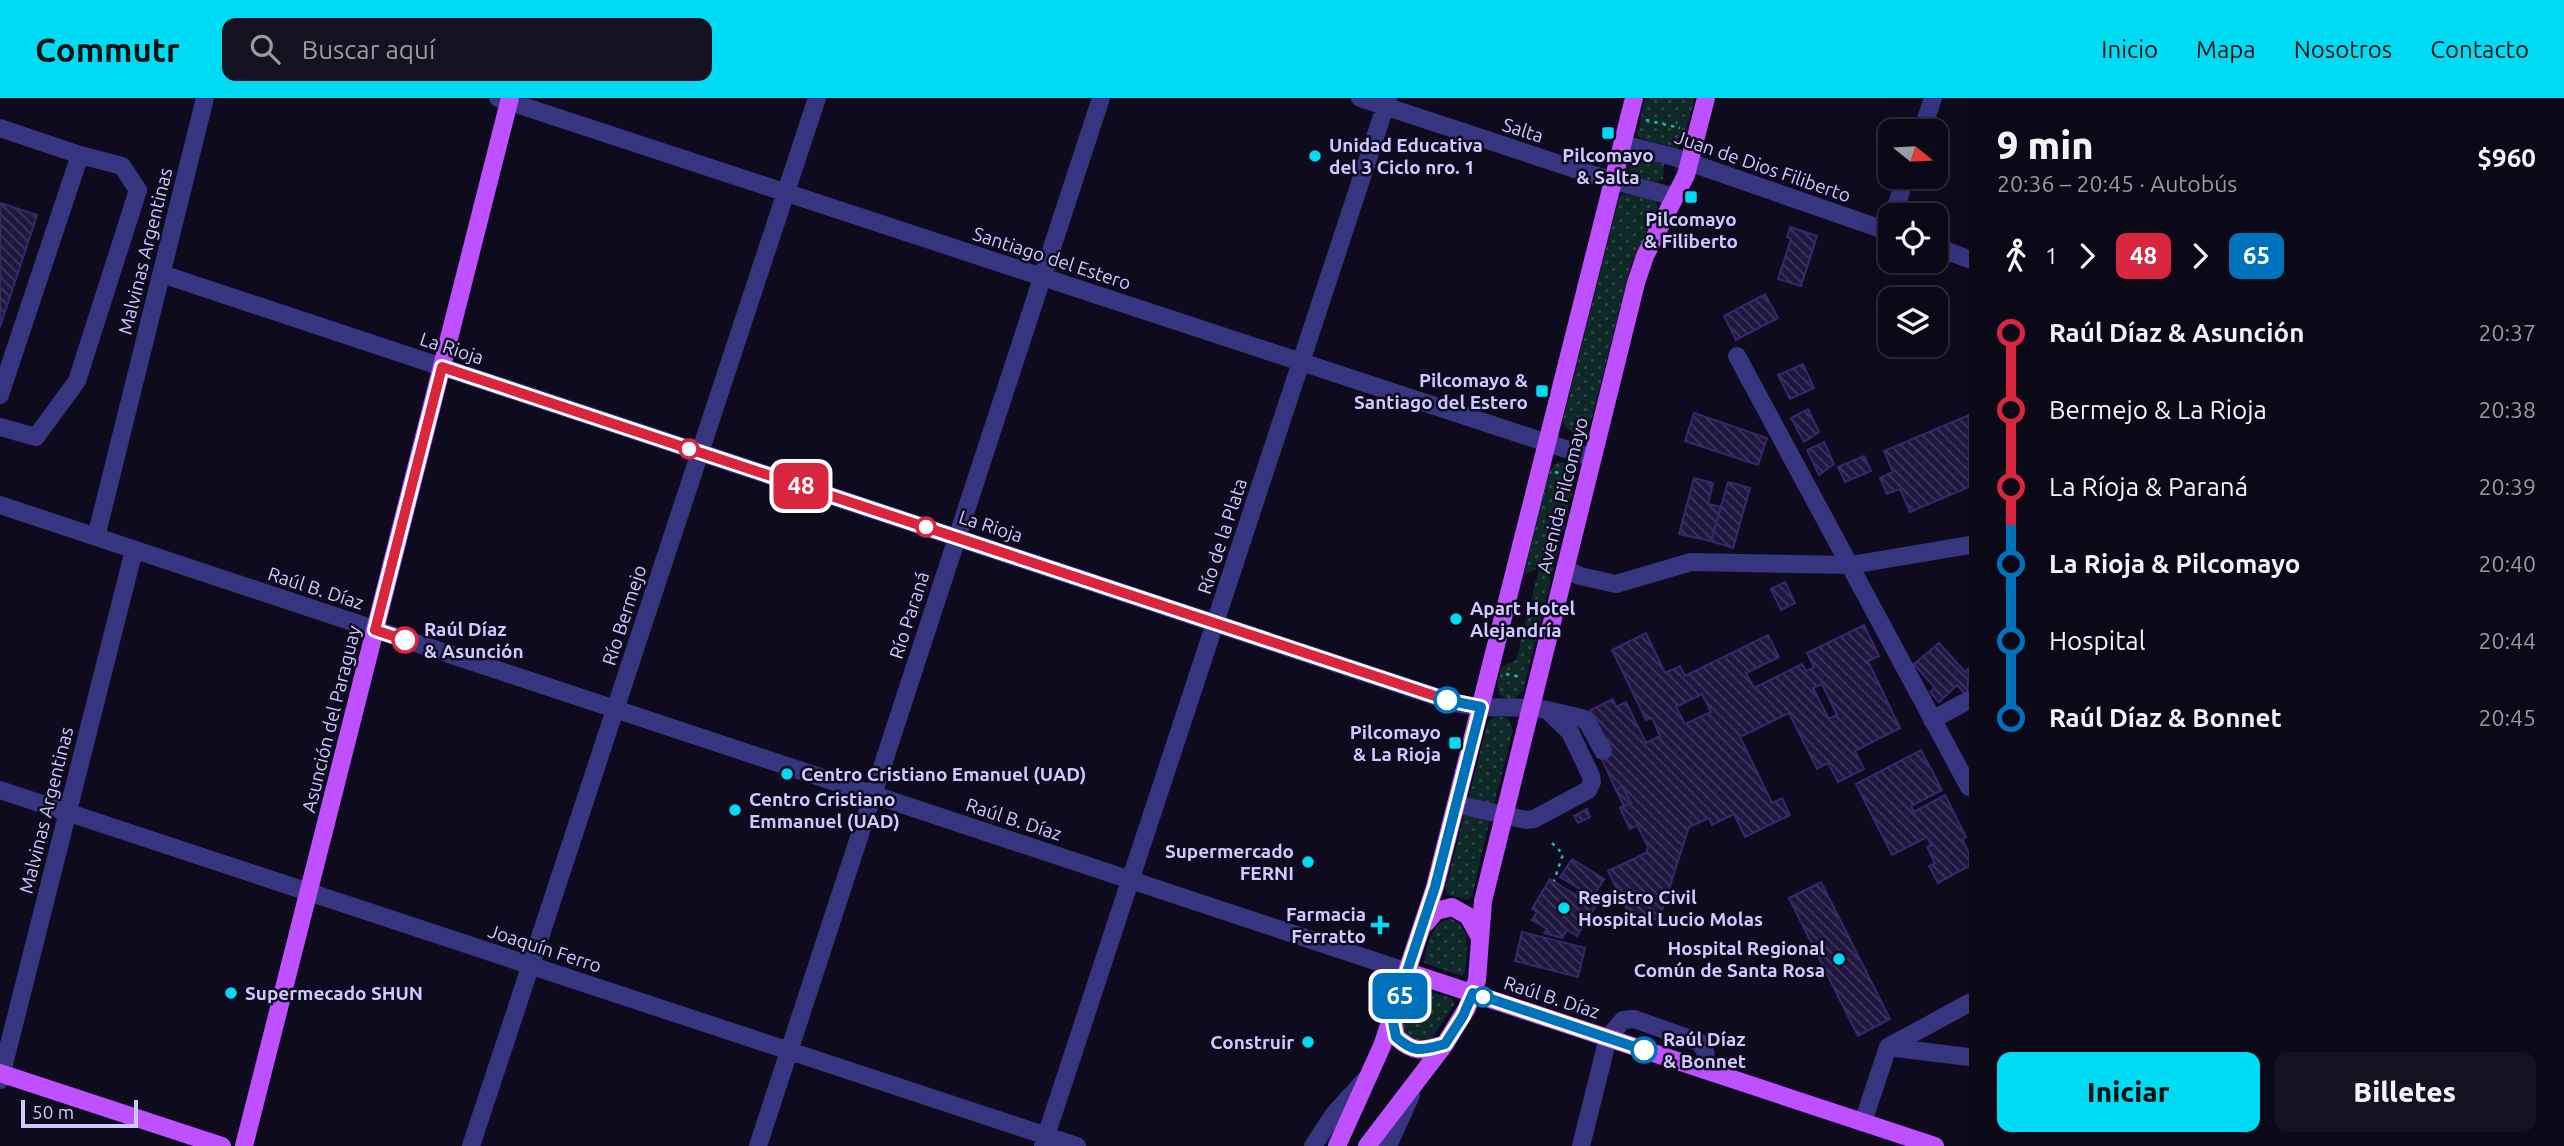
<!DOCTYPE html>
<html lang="es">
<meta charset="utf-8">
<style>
body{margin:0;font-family:Ubuntu,sans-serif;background:#141120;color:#f1f3f6;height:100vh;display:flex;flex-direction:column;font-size:26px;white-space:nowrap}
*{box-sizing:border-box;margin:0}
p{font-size:23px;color:#9a9aa1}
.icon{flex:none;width:38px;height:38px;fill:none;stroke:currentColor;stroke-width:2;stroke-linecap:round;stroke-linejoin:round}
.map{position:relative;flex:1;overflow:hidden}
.drawer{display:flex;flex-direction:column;background:#0b0817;width:595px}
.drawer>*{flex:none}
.badge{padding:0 14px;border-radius:10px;font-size:24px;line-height:46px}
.needle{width:46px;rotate:108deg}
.fabs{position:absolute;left:1878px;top:21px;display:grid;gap:14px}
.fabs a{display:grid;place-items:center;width:70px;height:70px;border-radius:14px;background:#0b0817;box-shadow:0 7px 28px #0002,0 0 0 2px #2b2936;font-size:35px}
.scale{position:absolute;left:21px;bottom:18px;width:117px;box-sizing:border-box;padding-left:7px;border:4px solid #cfc9ff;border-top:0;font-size:19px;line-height:24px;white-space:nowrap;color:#cfc9ff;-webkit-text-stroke:5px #0f0b1f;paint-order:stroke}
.map>.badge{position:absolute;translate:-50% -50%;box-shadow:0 0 0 4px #fff}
.legs{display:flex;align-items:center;gap:10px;height:77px;padding:0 28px;font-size:23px}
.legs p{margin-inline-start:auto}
.overview{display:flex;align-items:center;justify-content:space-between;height:119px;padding:0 28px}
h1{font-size:38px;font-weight:800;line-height:52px}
.primary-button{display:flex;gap:14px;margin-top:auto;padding:14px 28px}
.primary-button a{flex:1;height:80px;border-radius:14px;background:#00dbf4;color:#111;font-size:28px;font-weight:800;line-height:80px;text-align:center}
.primary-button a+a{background:#141120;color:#f1f3f6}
ul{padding:0 28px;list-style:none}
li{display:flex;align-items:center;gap:24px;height:77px;font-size:26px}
li i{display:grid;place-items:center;width:10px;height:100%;margin:0 9px;background:currentColor}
li i::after{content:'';width:18px;height:18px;margin:-9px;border:5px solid;border-radius:50%;background:#0b0817}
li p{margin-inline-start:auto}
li:first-child i{background:linear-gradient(#0000 50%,currentColor 0)}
li:last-child i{background:linear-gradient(currentColor 50%,#0000 0)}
header{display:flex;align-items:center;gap:42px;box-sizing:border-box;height:98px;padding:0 35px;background:#00dbf4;color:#111}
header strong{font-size:33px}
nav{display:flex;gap:38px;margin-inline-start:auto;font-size:24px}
.search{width:490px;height:63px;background:#141120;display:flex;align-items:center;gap:18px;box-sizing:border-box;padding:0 24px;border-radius:14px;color:#9a9aa1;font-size:26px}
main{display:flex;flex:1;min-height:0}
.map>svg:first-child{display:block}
.grass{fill:url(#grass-dots)}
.building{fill:url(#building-back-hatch);stroke:#35286d;stroke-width:2;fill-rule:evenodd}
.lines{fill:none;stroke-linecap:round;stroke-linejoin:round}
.path{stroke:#28b4ab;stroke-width:2.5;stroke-dasharray:3.5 5;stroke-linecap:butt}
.minor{stroke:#373480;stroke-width:18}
.major{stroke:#be50ff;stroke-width:18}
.line-1-casing{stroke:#fff;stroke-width:16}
.line-2-casing{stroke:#fff;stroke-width:16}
.line-1{stroke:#d7263d;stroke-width:10}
.line-2{stroke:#0072bc;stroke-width:10}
.poi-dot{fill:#00dbf4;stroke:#0f0b1f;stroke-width:2.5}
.stop-1-dot{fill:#fff;stroke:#d7263d;stroke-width:3.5}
.stop-2-dot{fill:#fff;stroke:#0072bc;stroke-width:3.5}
.labels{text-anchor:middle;stroke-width:5;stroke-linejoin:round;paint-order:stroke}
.street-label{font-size:19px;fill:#cfc9ff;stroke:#0f0b1f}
.poi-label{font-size:19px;font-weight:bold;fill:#cfc9ff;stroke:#0f0b1f;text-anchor:start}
.stop-label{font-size:19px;font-weight:bold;fill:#cfc9ff;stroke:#0f0b1f;text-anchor:start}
</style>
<header>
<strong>Commutr</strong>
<div class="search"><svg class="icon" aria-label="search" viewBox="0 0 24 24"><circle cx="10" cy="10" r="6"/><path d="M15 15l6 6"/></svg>Buscar aquí</div>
<nav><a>Inicio</a><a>Mapa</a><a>Nosotros</a><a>Contacto</a></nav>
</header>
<main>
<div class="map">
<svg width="1969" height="1048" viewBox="0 0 1969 1048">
<defs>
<pattern id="grass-dots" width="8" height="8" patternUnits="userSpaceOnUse" patternTransform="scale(1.75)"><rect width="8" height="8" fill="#0e2928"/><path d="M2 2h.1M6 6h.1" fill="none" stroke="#304748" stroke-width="1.8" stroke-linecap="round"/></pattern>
<pattern id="building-back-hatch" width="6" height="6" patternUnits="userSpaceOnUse" patternTransform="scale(1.75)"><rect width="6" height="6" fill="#1f1740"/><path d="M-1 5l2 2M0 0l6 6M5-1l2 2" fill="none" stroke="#3e375d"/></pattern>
</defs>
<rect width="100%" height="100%" fill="#0f0b1f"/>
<!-- grass -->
<path class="grass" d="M1645,0h50l-14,49 -4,1 -35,-9 -5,-3z
M1635,58l29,8 -1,15 -7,3 -27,-7 1,-16z
M1625,94l31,9 2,6 -27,58 -41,160 -6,7 -10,2 -9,-7 -2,-7 56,-223z
M1561,364l12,4 3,11 -53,214 -10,9c-21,-2 -16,-17 -12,-33l15,-7 23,-92 -15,7 25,-103 6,-8z
M1494,618l14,2 5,12 -19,75 -26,-6 19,-75z
M1464,716l26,5 -18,77 -4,4 -19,-5 -4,-4z
M1450,821c23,6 16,35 15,54l-3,3 -38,-13c2,-16 7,-41 26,-44z
M1418,890l33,10 4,5 -23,35 -11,5 -16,-7 -2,-13 11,-34z"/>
<!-- building -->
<path class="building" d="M0,105l37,12 -37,112z
M1790,129l27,9 -16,50 -23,-7 13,-40 -4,-2z
M1765,196l13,24 -42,22 -12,-24z
M1803,266l11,24 -24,11 -12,-24z
M1808,311l11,23 -15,10 -13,-24z
M1694,315l73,25 -9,27 -73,-24z
M1969,317v72l-59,25 -10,-23 -13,5 -7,-16 13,-6 -9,-21z
M1824,344l10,22 -15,11 -12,-25z
M1864,358l7,15 -26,11 -7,-15z
M1694,380l19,5 -5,21 13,3 -10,34 -32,-7z
M1728,384l22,6 -17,60 -22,-7z
M1785,484l10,21 -14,7 -10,-21z
M1864,527l15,31 -11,5 32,67 -45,23 9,18 -26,13 -10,-19 -11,6 -28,-56 -49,24 32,66 10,-5 8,17 -45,22 -11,-23 -22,11 -3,-7 -20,9 -30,93 -11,-3 -14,7 -26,-53 38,-18 2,-6 -11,-22 -7,4 -10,-21 11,-5 -9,-17 -6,4 -17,-37 8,-4 -18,-38 24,-12 3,8 10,-5 20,41 14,-7 -8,-18 -6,2 -34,-70 34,-17 19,40 15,-7 5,10 83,-41 11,22 -33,16 8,15 48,-24 4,7 8,-4 -7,-14zM1822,586l15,31 -8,4 -16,-31zM1702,596l9,18 -26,12 -9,-17z
M1939,545l26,29 4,-4 -2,28 -10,-11 -18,17 -9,-10 5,-4 -21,-24z
M1921,652l21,40 -31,16 3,6 31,-17 21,42 -4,2 7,14v13l-31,17 -9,-17 6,-3 -8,-16 4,-2 -4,-8 -35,18 -36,-71z
M1622,688l9,17 -7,3 -8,-16z
M1587,711l3,8 -12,6 -4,-7z
M1572,761l32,20 -11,18 -33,-20z
M1550,781l45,28 -18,29 -10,-6 -5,8 -18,-5 3,-4 -15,-9 5,-8 -5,-3z
M1821,784l69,137 -32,17 -69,-138z
M1522,834l63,16 -7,29 -63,-16z"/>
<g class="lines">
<!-- path -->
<path class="path" d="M1646,22l34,8
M1555,374l17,5
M1506,576l14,3
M1552,745l11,11 -9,27"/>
<!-- minor -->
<path class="minor" d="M498,0l1095,360
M1360,0l230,76 85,23
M0,30l80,27 -80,240
M1922,33l11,-33
M1622,46l52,13 216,75
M1893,117l13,-38
M1936,149l33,12
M162,176l1293,429 20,4 63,1 44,10 6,5 15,28
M1737,258l232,431
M0,329l36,10 41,-56 61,-191 -16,-24 -42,-11
M0,407l1408,467
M96,439l109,-439
M1565,471l15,7 36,8 75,-22 160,3 118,-20
M1932,622l37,-20
M0,692l1077,356
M1456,706l70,16 8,-1 54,-29 4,-8 -1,-6 -21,-44 -21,-20
M1888,949l81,10
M0,982l134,-530
M1863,1024l25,-75 81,-44
M1043,1047l345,-1047
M471,1048l346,-1048
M758,1048l343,-1048
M1313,1048l21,-32 30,-33
M1388,1048l23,-51
M1581,1048l27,-108 15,-18 11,-1 65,23 6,8 2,20"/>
<!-- major -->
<path class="major" d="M1425,826l11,-13 16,-4 16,9 10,18
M1408,874l527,174
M1393,920l3,19c19,17 26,14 49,7
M0,975l222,73
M244,1048l266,-1048
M1337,1048l45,-100 53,-159 199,-789
M1367,1048l78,-102 22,-36 10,-28 6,-79 153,-618 9,-27 41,-81 20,-77"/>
</g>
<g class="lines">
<!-- line-1 casing -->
<g class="line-1-casing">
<path id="line-1" d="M405,542l-30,-10 67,-263 1005,333"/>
</g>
<!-- line-2 casing -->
<g class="line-2-casing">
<path id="line-2" d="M1447,602l34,7 -46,180 -43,130 4,20c19,17 26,13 49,7l18,-28 10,-23 171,57"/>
</g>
<!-- line-1 -->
<use href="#line-1" class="line-1"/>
<!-- line-2 -->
<use href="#line-2" class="line-2"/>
</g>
<!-- markers -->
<g class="poi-dot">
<rect x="1601" y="28" width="14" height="14" rx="3.5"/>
<circle cx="1315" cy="58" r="7"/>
<rect x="1684" y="92" width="14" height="14" rx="3.5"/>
<rect x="1535" y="286" width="14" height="14" rx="3.5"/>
<circle cx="1456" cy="521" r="7"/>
<rect x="1448" y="638" width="14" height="14" rx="3.5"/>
<circle cx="787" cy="676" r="7"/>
<circle cx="735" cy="712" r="7"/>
<circle cx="1308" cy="764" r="7"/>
<circle cx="1564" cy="810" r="7"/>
<path d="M1376.5 816.5h7v7h7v7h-7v7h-7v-7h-7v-7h7z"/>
<circle cx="1839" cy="861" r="7"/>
<circle cx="231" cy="895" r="7"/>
<circle cx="1308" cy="944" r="7"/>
</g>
<g class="stop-1-dot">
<circle cx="689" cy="351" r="9"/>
<circle cx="926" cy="429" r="9"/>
<circle cx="405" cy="542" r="12"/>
</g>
<g class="stop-2-dot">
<circle cx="1447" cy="602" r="12"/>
<circle cx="1483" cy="899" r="9"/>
<circle cx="1644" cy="952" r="12"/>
</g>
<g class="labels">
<!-- street labels -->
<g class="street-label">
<text transform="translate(1523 32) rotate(18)" y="7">Salta</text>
<text transform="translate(1763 68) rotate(19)" y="7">Juan de Dios Filiberto</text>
<text transform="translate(145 153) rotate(-76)" y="7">Malvinas Argentinas</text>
<text transform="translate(1052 160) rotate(18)" y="7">Santiago del Estero</text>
<text transform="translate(452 250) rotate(18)" y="7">La Rioja</text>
<text transform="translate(1562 397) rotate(-76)" y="7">Avenida Pilcomayo</text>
<text transform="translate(991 428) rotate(18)" y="7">La Rioja</text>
<text transform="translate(1222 438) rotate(-72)" y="7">Río de la Plata</text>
<text transform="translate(316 490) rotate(18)" y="7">Raúl B. Díaz</text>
<text transform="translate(624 517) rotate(-72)" y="7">Río Bermejo</text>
<text transform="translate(909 517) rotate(-72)" y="7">Río Paraná</text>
<text transform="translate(331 621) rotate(-76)" y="7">Asunción del Paraguay</text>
<text transform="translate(46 712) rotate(-76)" y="7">Malvinas Argentinas</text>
<text transform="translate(1014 721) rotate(18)" y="7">Raúl B. Díaz</text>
<text transform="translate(545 850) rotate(18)" y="7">Joaquín Ferro</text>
<text transform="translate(1552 899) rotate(18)" y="7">Raúl B. Díaz</text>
</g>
<!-- poi labels -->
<g class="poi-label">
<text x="1329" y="54">Unidad Educativa<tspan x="1329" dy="22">del 3 Ciclo nro. 1</tspan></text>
<text x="1608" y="64" text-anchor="middle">Pilcomayo<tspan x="1608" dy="22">&amp; Salta</tspan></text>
<text x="1691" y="128" text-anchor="middle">Pilcomayo<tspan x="1691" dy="22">&amp; Filiberto</tspan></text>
<text x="1528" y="289" text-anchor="end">Pilcomayo &amp;<tspan x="1528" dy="22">Santiago del Estero</tspan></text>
<text x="1470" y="517">Apart Hotel<tspan x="1470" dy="22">Alejandría</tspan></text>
<text x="1441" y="641" text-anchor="end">Pilcomayo<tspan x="1441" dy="22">&amp; La Rioja</tspan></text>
<text x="801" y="683">Centro Cristiano Emanuel (UAD)</text>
<text x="749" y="708">Centro Cristiano<tspan x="749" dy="22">Emmanuel (UAD)</tspan></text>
<text x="1294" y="760" text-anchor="end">Supermercado<tspan x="1294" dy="22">FERNI</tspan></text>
<text x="1578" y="806">Registro Civil<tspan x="1578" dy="22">Hospital Lucio Molas</tspan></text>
<text x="1366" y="823" text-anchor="end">Farmacia<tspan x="1366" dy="22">Ferratto</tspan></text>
<text x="1825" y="857" text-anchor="end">Hospital Regional<tspan x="1825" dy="22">Común de Santa Rosa</tspan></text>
<text x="245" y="902">Supermecado SHUN</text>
<text x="1294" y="951" text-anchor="end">Construir</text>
</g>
<!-- stop labels -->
<g class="stop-label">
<text x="424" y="538">Raúl Díaz<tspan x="424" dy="22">&amp; Asunción</tspan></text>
<text x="1663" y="948">Raúl Díaz<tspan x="1663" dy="22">&amp; Bonnet</tspan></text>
</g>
</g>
</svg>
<div class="fabs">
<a><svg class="needle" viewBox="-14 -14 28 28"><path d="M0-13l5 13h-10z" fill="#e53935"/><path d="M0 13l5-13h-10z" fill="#9a9aa1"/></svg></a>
<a><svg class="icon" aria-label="locate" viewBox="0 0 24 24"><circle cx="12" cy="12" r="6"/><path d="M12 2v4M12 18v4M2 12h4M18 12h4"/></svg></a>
<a><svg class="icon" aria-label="layers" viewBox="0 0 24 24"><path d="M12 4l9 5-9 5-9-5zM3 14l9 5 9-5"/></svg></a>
</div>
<div class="scale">50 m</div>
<b class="badge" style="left:801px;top:388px;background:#d7263d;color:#fff">48</b>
<b class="badge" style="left:1400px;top:898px;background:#0072bc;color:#fff">65</b>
</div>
<section class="drawer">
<div class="overview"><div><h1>9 min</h1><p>20:36 – 20:45 · Autobús</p></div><b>$960</b></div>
<div class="legs"><svg class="icon" aria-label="walk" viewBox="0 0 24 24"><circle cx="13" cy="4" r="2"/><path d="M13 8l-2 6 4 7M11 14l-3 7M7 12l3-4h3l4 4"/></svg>1<svg class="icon" aria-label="forward" viewBox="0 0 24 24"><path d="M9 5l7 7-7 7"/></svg><b class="badge" style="background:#d7263d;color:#fff">48</b><svg class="icon" aria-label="forward" viewBox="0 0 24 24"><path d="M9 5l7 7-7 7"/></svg><b class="badge" style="background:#0072bc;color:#fff">65</b></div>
<ul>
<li><i style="color:#d7263d"></i><b>Raúl Díaz &amp; Asunción</b><p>20:37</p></li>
<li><i style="color:#d7263d"></i><span>Bermejo &amp; La Rioja</span><p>20:38</p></li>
<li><i style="color:#d7263d"></i><span>La Ríoja &amp; Paraná</span><p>20:39</p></li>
<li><i style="color:#0072bc"></i><b>La Rioja &amp; Pilcomayo</b><p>20:40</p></li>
<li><i style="color:#0072bc"></i><span>Hospital</span><p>20:44</p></li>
<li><i style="color:#0072bc"></i><b>Raúl Díaz &amp; Bonnet</b><p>20:45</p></li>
</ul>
<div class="primary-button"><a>Iniciar</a><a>Billetes</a></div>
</section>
</main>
